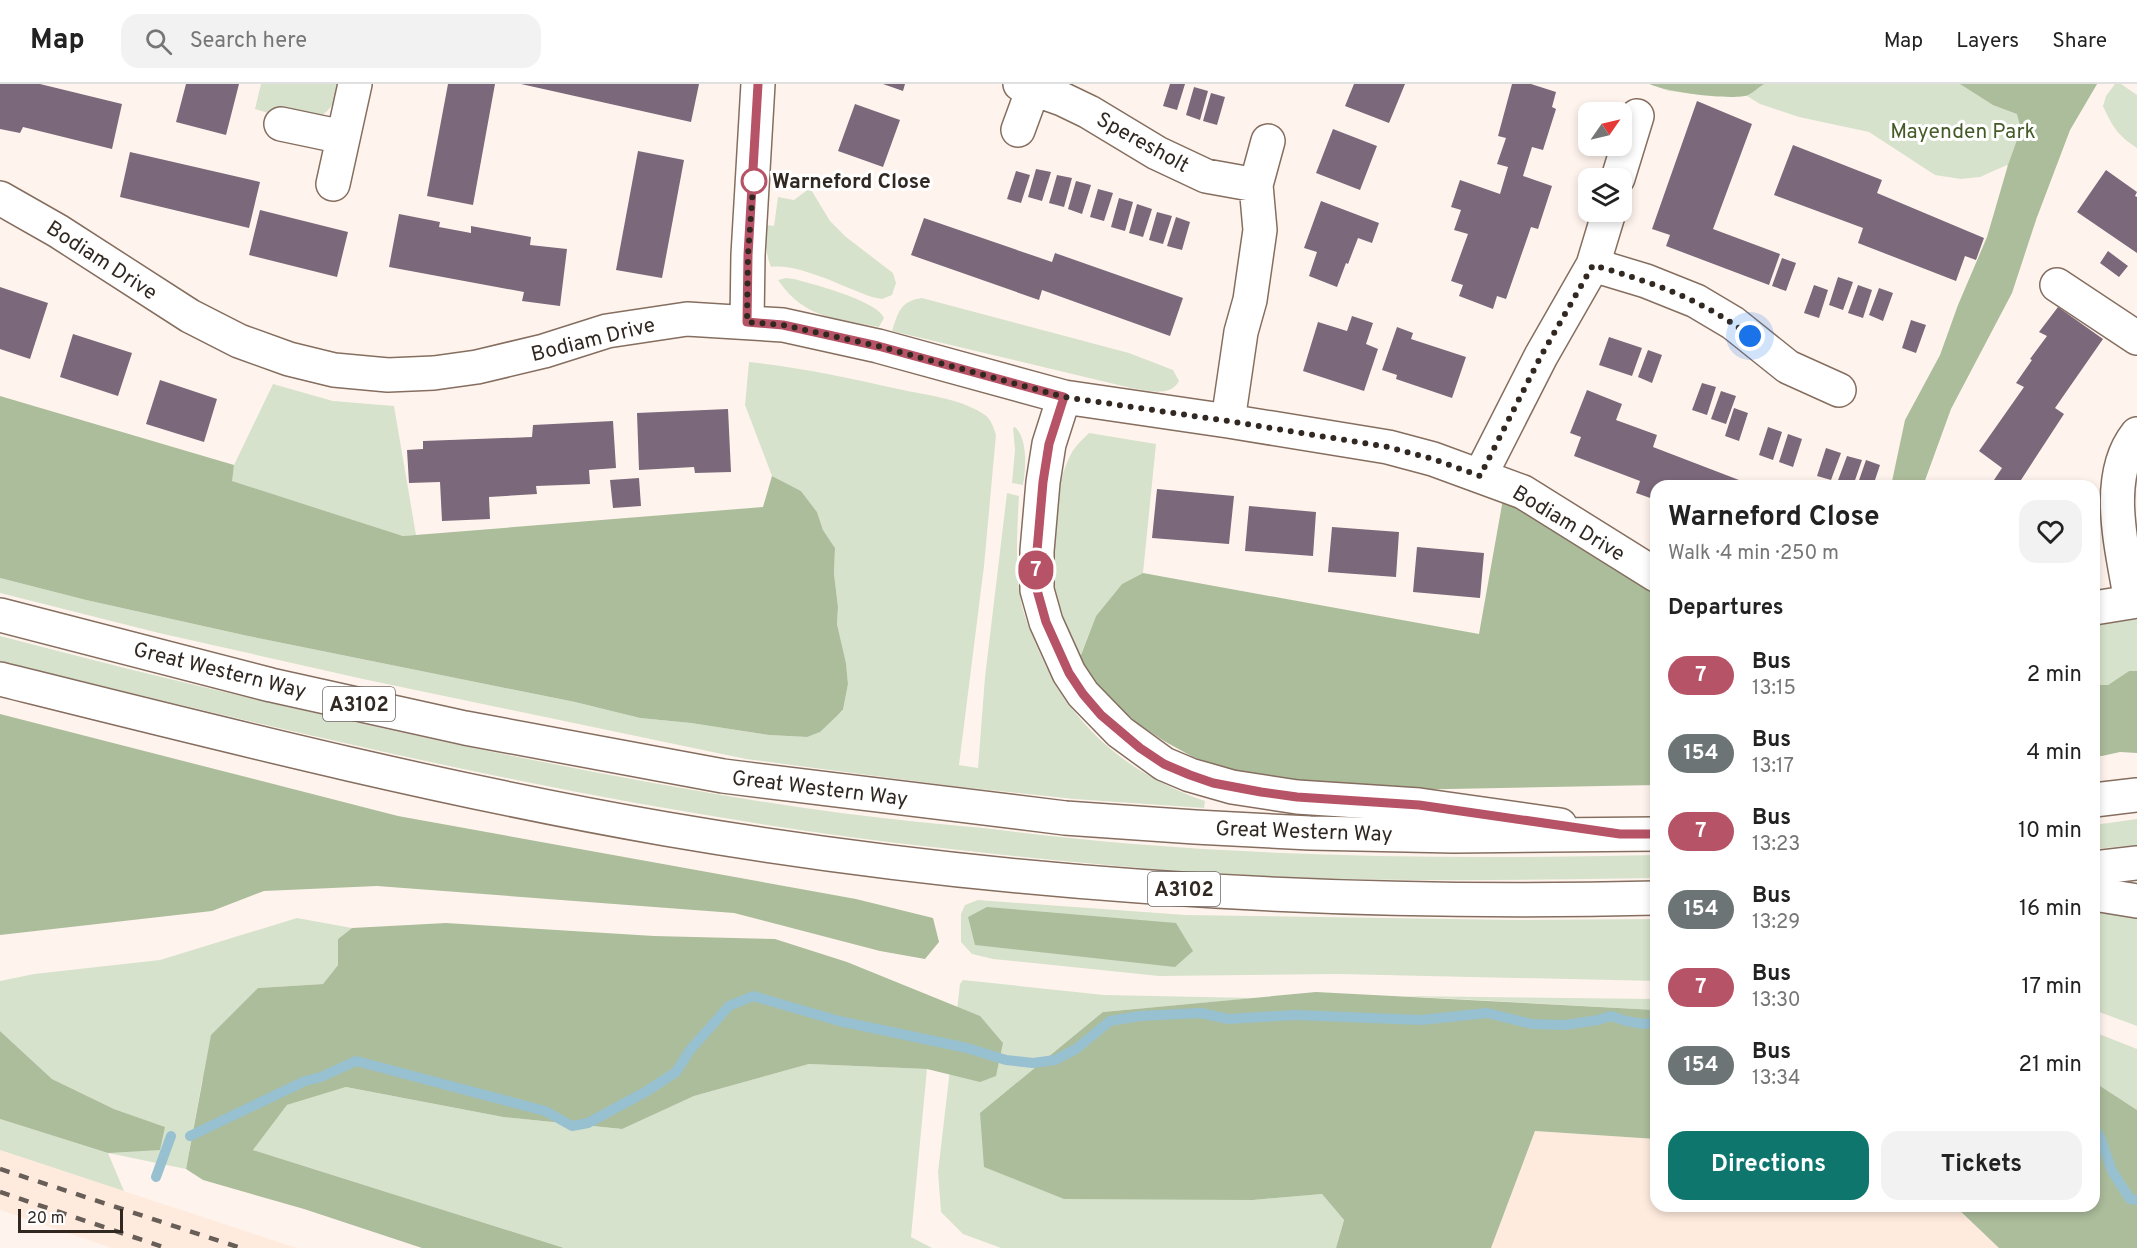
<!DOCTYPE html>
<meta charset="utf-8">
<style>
body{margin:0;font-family:Overpass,sans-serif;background:#f2f2f2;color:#222;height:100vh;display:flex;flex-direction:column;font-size:22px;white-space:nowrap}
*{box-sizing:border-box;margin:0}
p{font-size:20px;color:#767676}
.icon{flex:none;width:33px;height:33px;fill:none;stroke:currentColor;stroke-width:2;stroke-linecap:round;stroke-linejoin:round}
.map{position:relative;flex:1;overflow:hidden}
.drawer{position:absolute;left:1650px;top:396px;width:450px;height:732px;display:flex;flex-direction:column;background:#fff;border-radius:18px;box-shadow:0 3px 9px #0003}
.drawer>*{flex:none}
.badge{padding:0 12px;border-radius:20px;font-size:21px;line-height:39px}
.needle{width:39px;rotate:56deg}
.tools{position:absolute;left:1578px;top:18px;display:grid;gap:12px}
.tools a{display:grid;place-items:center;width:54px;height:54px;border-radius:12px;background:#fff;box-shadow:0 3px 9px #0003;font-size:30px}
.scale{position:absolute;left:18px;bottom:15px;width:105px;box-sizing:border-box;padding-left:6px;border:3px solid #312822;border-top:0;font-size:16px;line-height:21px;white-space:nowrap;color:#312822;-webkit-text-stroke:4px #fff;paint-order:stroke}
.you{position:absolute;width:30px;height:30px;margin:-15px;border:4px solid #fff;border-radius:50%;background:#1a73e8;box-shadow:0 0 0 9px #1a73e833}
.map>.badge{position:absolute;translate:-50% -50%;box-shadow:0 0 0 3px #fff}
h2{padding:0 18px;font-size:22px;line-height:54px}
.round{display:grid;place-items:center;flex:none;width:63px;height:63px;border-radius:18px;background:#f2f2f2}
.summary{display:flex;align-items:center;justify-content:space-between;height:102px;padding:0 18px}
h1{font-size:28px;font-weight:700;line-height:45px}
.cta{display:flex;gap:12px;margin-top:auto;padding:12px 18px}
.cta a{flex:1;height:69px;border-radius:18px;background:#0f766e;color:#fff;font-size:24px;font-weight:700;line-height:69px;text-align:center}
.cta a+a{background:#f2f2f2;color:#222}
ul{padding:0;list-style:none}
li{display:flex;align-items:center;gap:18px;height:78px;padding:0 18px}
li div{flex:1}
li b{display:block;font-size:22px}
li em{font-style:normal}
li .badge{min-width:66px;font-weight:700;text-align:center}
header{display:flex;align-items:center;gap:36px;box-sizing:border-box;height:84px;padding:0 30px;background:#fff;border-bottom:2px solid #e0e0e0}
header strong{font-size:28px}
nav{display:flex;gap:33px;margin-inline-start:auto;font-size:21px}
.search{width:420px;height:54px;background:#f2f2f2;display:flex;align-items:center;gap:15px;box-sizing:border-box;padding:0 21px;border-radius:18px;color:#767676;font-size:22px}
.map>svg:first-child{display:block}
.built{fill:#ffebde}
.green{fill:#d7e2cc}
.forest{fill:#acbd9b}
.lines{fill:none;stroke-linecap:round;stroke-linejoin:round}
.stream{stroke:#97c0d1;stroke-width:10}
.building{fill:#7b687a}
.street-casing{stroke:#856e5f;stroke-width:36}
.primary-casing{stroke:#856e5f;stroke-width:36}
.street{stroke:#fff;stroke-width:33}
.primary{stroke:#fff;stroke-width:33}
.rail{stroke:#675e57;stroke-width:4.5;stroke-dasharray:10 10;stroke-linecap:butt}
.line-casing{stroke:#fff;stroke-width:14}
.line{stroke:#b75366;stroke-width:9}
.walk{stroke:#312822;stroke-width:6;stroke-dasharray:0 10.8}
.stop-dot{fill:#fff;stroke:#b75366;stroke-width:3}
.labels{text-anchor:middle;stroke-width:6;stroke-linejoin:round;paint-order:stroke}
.shield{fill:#fff;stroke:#6f6864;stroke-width:1.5}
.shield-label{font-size:20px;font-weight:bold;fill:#312822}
.park-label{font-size:21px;fill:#445a27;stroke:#fff}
.street-label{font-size:21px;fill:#312822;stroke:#fff}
.stop-label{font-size:21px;font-weight:bold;fill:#312822;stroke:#fff;text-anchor:start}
</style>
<header>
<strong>Map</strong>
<div class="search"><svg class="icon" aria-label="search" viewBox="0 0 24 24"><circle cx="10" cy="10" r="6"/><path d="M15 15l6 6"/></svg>Search here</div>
<nav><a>Map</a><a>Layers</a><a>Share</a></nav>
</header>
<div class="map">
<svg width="2137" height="1164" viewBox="0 0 2137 1164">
<rect width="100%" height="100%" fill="#fff4ed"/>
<!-- built -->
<path class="built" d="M1535,1047l121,8v67h299l44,42h-508z
M0,1066l124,41 173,57h-185l-112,-38z"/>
<!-- green -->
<path class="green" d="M261,0h79c-11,51 -48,36 -85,25z
M1649,0h448l-27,46 -33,87 -30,-52 -27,12 -19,2 -26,-4 -66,-43 -70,-15 -39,-13 -13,-8 -44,-1 -34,-4z
M2115,0h6l16,11v53c-19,-12 -25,-22 -34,-42l3,-10z
M810,104l20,33 16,16 47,36 3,10 -4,12 -10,4 -10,-2c-27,-9 -73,-34 -101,-30 -6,-15 -5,-26 -4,-42l7,1 4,-29 16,3z
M786,194l8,1c19,5 84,22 90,39l-5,9c-43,-9 -75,-8 -101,-47z
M922,214l207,55 44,17 6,11c-9,17 -33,9 -48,7l-239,-57c6,-18 8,-30 30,-33z
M749,278c50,5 100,16 149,27 28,6 60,9 84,24 9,5 11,13 14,22l-12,131 -25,199 19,3 7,-91 22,-184 12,3c-2,35 -4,71 2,105 3,16 10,32 17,48 32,76 89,125 167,152l-1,7 -130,-9 -122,-13 -206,-27 -383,-80 -204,-46 -159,-40v-15l86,22 162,36 327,66 65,16 51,5 78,12 38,2 36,-26 5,-27 -2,-21 -9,-39 1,-17 -4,-33 1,-26 -12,-18 -6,-18 -16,-21 -29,-15 -27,-71z
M273,300l60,17 61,5 22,129 -13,1 -172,-55 3,-16z
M1015,343c13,12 11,42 8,58l-11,-2 3,-33 -2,-22z
M1089,349l67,11 -13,129 -21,11 -26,32 -17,43c-9,-19 -18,-39 -23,-60 -10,-38 -3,-111 15,-145 4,-8 12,-15 18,-21z
M2137,534v53h-8l-21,14h-14v-59z
M0,552c152,40 305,76 459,109 127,26 253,51 382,68 47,6 95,11 142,15 50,6 101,12 151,16 173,14 348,15 522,11v23c-123,2 -247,4 -371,-1 -114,-5 -230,-16 -344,-29 -318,-35 -631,-111 -941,-187z
M2137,735v26l-43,4v-24z
M978,816l208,15 330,5 140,-1v62l-318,-7 -179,2 -166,-17 -21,-5 -11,-12v-28l4,-9z
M2094,829h19l24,4v109l-43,-16z
M297,834l55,10 -14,11v26l-15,19 -65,4 -56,93 -16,88 -78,-16 16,38 -124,-41v-31l108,34 56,-26 -50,-18 -62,-30 -52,-48v-50l34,-7 126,-14z
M963,896l141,15 151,3 -152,14 150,188 69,-6 22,26 -8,28h-335l-38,-14 -22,-22 -3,-40 22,-188z
M1402,912l254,3v11z
M2094,948l43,17v61l-43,-28z
M809,980l118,5 -16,168 21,11h-368l-311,-98 34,-45 59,-18 157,30 118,12 73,-33z"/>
<!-- forest -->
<path class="forest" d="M1650,0h114c-5,3 -10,8 -16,11 -15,6 -83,-3 -98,-11z
M1960,0h137l-27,46 -33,87 -25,76 -61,116 -28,77h-32l14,-66 35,-65 18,-50 29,-68 21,-72 13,-36 -4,-15 -24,-9z
M0,312l234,69 -2,16 171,55 360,-29 9,-31 29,15 16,21 6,18 12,18 -1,26 4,33 -1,17 9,39 2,21 -5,26 -23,22 -13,5 -38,-2 -78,-12 -51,-5 -65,-16 -327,-66 -162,-36 -86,-22z
M1503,415l153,89v197l-257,5 -154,-15 -52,-18 -29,-16 -27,-18 -24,-21 -20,-23 -14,-19 17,-44 26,-32 21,-11 336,61z
M2129,587h8v82l-17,-1 -18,4h-8v-71h14z
M0,630l398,102 458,83 77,19 6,24 -14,17 -45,-8 -146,-38 -357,-27 -113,5 -52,20 -212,24z
M987,823l189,16 17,28 -18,16 -200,-22 -7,-28z
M446,839l208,13 121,3 72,23 133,54 23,27 -7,33 -16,6 -53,-13 -118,-5 -115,32 -72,33 -119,-12 -157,-30 -59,18 -34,45 311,98h-142l-118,-39 -101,-29 -17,-11 25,-134 47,-47 65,-4 15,-19v-26l14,-11z
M1316,908l340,18v129l-121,-8 -44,117h-155l8,-28 -22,-26 -69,6 -189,-1 -80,-32 -4,-54 123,-101z
M0,947l52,48 62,30 51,18 -5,23 -52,3 -108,-34z
M2094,998l43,28v138h-138l-44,-42h139z"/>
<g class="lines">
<!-- stream -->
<path class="stream" d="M2094,1043l6,10 12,34 18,28 7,1
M190,1052l115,-55 16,-4 35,-16 189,50 27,15 16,-3 59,-32 29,-19 14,-22 39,-44 24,-10 86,25 128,27 39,12 27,3 22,-3 21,-11 34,-28 30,-5 61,-3 27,6 67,-4 126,5 66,-7 45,11 33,1 33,-5 13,-4 15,5 18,3 12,-2
M156,1093l15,-41"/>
</g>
<!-- building -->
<path class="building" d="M0,0h40l82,20 -10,45 -89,-22 -3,6 -20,-4z
M186,0h53l-13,51 -50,-13z
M448,0h47l-22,121 -46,-9z
M521,0h178l-8,38z
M883,0h22l-2,7z
M1170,0h15l-8,26 -14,-4z
M1354,0h51l-16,39 -44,-17z
M1512,0h19l25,8 -4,15 4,2 -13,41 -11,-3 -9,29 29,10 -14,43 -7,-2 -25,72 -9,-3 -4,13 -34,-13 4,-11 -12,-4 17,-47 -14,-4 7,-20 -10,-3 9,-27 40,14 8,-27 -11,-3 9,-26 -8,-2z
M1194,3l14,4 -8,29 -14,-5z
M1211,9l14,4 -8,28 -14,-4z
M1697,17l55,23 -39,105 67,25 -11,31 -103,-39 4,-11 -18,-6z
M855,20l45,16 -17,47 -45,-16z
M1333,45l44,17 -17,44 -44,-17z
M1793,61l89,35 -5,13 107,45 -8,22 -11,-4 -9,25 -98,-38 5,-15 -89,-33z
M638,67l46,9 -22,118 -46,-8z
M130,68l130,30 -11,46 -129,-31z
M1036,85l15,3 -9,29 -14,-4z
M2106,86l31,22 -2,4 2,1v56l-60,-41z
M1016,87l14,4 -9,28 -14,-4z
M1057,91l15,3 -8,29 -15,-4z
M1076,97l15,4 -9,29 -14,-5z
M1098,105l15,4 -9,28 -14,-4z
M1119,114l14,4 -8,29 -14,-4z
M1321,117l58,22 -7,20 -14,-5 -10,26 -2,-1 -9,24 -28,-11 8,-24 -13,-4z
M1137,120l15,5 -9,28 -14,-4z
M260,126l88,22 -11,45 -88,-22z
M1157,128l15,4 -9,28 -14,-4z
M399,130l41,8 -1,5 32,6v-7l60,11 -1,8 37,4 -7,57 -38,-5 2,-9 -135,-25z
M1176,133l14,5 -8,28 -15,-4z
M924,134l128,44 3,-9 128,45 -13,38 -128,-46 -3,10 -128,-45z
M2108,167l20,15 -9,11 -19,-14z
M1782,174l14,5 -10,28 -14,-5z
M1838,193l15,5 -10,28 -14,-5z
M1814,201l14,5 -9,28 -15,-5z
M1858,201l14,5 -9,28 -15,-5z
M0,203l48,16 -18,56 -30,-10z
M1879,204l14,5 -10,28 -14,-6z
M2058,223l45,32 -48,69 9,6 -43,66 8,6h-39l12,-18 -23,-17 45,-64 -8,-4 16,-23 -2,-1 17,-23 -8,-4z
M1352,232l21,7 -7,21 12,5 -14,42 -61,-20 15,-49 29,9z
M1911,236l15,5 -10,28 -14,-5z
M1397,243l16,6 -2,6 55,18 -14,41 -56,-19 1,-4 -15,-5z
M73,250l59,19 -14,43 -58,-19z
M1609,253l33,11 -10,28 -33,-11z
M1648,266l14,5 -10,28 -14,-6z
M160,296l57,19 -13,43 -58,-18z
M1702,299l14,4 -9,28 -15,-5z
M1587,306l35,14 -6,16 41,15 -4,12 86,33 -3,6h-80v14l-20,-7 4,-12 -66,-25 7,-19 -11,-4z
M1721,307l15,5 -10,28 -15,-5z
M1734,324l14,5 -9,28 -14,-5z
M728,325l3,63 -36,1 -1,-6 -55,3 -2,-57z
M613,337l3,47 -27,2 1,14 -54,2 1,8 -48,3 1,22 -48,2 -2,-39 -31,1 -2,-33 16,-1v-8l109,-4 1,-12z
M1768,343l14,5 -9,28 -14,-5z
M1788,350l14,5 -9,28 -14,-5z
M1826,364l15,5 -10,27 -14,-4z
M1847,372l15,4 -9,26 -16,-3z
M1866,376l14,5 -7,21h-16z
M639,394l2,28 -28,2 -3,-28z
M1157,405l77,7 -5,48 -77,-6z
M1249,422l67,6 -3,44 -68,-5z
M1332,443l67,5 -3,45 -68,-5z
M1417,463l67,6 -4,45 -67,-6z"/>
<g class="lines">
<!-- street casing -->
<g class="street-casing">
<path id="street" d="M1020,0l42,15 27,13 68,41 49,23 50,9
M281,40l62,13
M1018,46l15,-41
M1618,94l19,-62
M333,100l22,-100
M0,114l58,33 132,85 49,25 50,18 45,11 54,5 46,-2 43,-6 67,-16 63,-20 80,-12 96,6 95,21 186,51 164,24 160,26 45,12 90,33 133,83
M1593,181l53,16 50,20 37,22 55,44 51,23
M2057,201l80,53
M747,238l1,-67 10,-171
M1064,313l-15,47 -6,38 -6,69v39l9,32 23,51 14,21 37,38 44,32 26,11 42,12 65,10 122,8 141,20
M1228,337l13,-89 9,-32 10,-70 -4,-45 12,-44
M1480,392l61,-120 52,-91 16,-53
M2131,518c-8,-51 -29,-124 6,-168
M2094,524l43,-7
M2094,810l43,7"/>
</g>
<!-- primary casing -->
<g class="primary-casing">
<path id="primary" d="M0,531l271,70 194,43 258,48 342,42 130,9 115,6 144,3 202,-2
M0,595c221,55 442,111 666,150 326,56 659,77 990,69
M2094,716l43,-5
M2094,784l43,-5"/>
</g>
<!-- street -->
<use href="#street" class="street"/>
<!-- primary -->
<use href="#primary" class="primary"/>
<!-- rail -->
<path class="rail" d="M0,1085l241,79
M0,1108l166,56"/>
</g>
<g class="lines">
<!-- line casing -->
<g class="line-casing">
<path id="line" d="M758,0l-10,171 -1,67 36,3 95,21 186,51 -15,47 -6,38 -6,69v39l9,32 23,51 14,21 18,21 39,33 24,16 26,11 23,8 48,9 36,5 122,8 201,29h36"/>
</g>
<!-- line -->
<use href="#line" class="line"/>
<!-- walk -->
<path class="walk" d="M754,97v-8l-6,82 -1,67 36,3 95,21 186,51 164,24 160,26 45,12 47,17 61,-120 52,-91c58,17 109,34 157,71"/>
</g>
<!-- markers -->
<circle class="stop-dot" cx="754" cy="97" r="12"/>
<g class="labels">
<!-- shield labels -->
<g class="shield">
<rect x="323" y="603" width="72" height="34" rx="4.5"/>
<rect x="1148" y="788" width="72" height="34" rx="4.5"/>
</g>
<g class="shield-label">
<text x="359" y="627">A3102</text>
<text x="1184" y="812">A3102</text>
</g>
<!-- park labels -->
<g class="park-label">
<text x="1963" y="54">Mayenden Park</text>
</g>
<!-- street labels -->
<g class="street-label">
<text transform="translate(1143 58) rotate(29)" y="7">Speresholt</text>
<text transform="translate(102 176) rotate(33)" y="7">Bodiam Drive</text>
<text transform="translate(593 255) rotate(-14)" y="7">Bodiam Drive</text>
<text transform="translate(1569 439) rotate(31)" y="7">Bodiam Drive</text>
<text transform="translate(220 586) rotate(14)" y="7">Great Western Way</text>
<text transform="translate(820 704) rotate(7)" y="7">Great Western Way</text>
<text transform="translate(1304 747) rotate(2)" y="7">Great Western Way</text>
</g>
<!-- stop labels -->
<g class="stop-label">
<text x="772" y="104">Warneford Close</text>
</g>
</g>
</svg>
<div class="tools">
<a><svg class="needle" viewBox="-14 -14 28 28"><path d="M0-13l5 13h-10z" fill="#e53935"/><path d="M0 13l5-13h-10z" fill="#767676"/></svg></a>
<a><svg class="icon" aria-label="layers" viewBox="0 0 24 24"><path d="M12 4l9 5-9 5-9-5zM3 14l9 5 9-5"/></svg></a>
</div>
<div class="scale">20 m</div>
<div class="you" style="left:1750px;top:252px"></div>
<b class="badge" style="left:1036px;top:486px;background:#b75366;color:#fff">7</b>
<section class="drawer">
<div class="summary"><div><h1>Warneford Close</h1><p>Walk · 4 min · 250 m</p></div><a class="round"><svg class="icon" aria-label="heart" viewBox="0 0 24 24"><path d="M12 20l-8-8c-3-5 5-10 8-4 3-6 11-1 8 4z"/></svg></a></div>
<h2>Departures</h2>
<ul>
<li><span class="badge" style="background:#b75366;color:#fff">7</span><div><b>Bus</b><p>13:15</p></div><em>2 min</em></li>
<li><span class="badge" style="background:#6c7476;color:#fff">154</span><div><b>Bus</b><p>13:17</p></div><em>4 min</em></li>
<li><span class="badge" style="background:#b75366;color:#fff">7</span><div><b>Bus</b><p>13:23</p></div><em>10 min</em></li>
<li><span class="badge" style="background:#6c7476;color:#fff">154</span><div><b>Bus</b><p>13:29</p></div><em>16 min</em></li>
<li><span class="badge" style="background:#b75366;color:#fff">7</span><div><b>Bus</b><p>13:30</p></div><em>17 min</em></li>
<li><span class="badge" style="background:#6c7476;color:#fff">154</span><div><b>Bus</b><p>13:34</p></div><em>21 min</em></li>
</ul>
<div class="cta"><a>Directions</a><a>Tickets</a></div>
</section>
</div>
